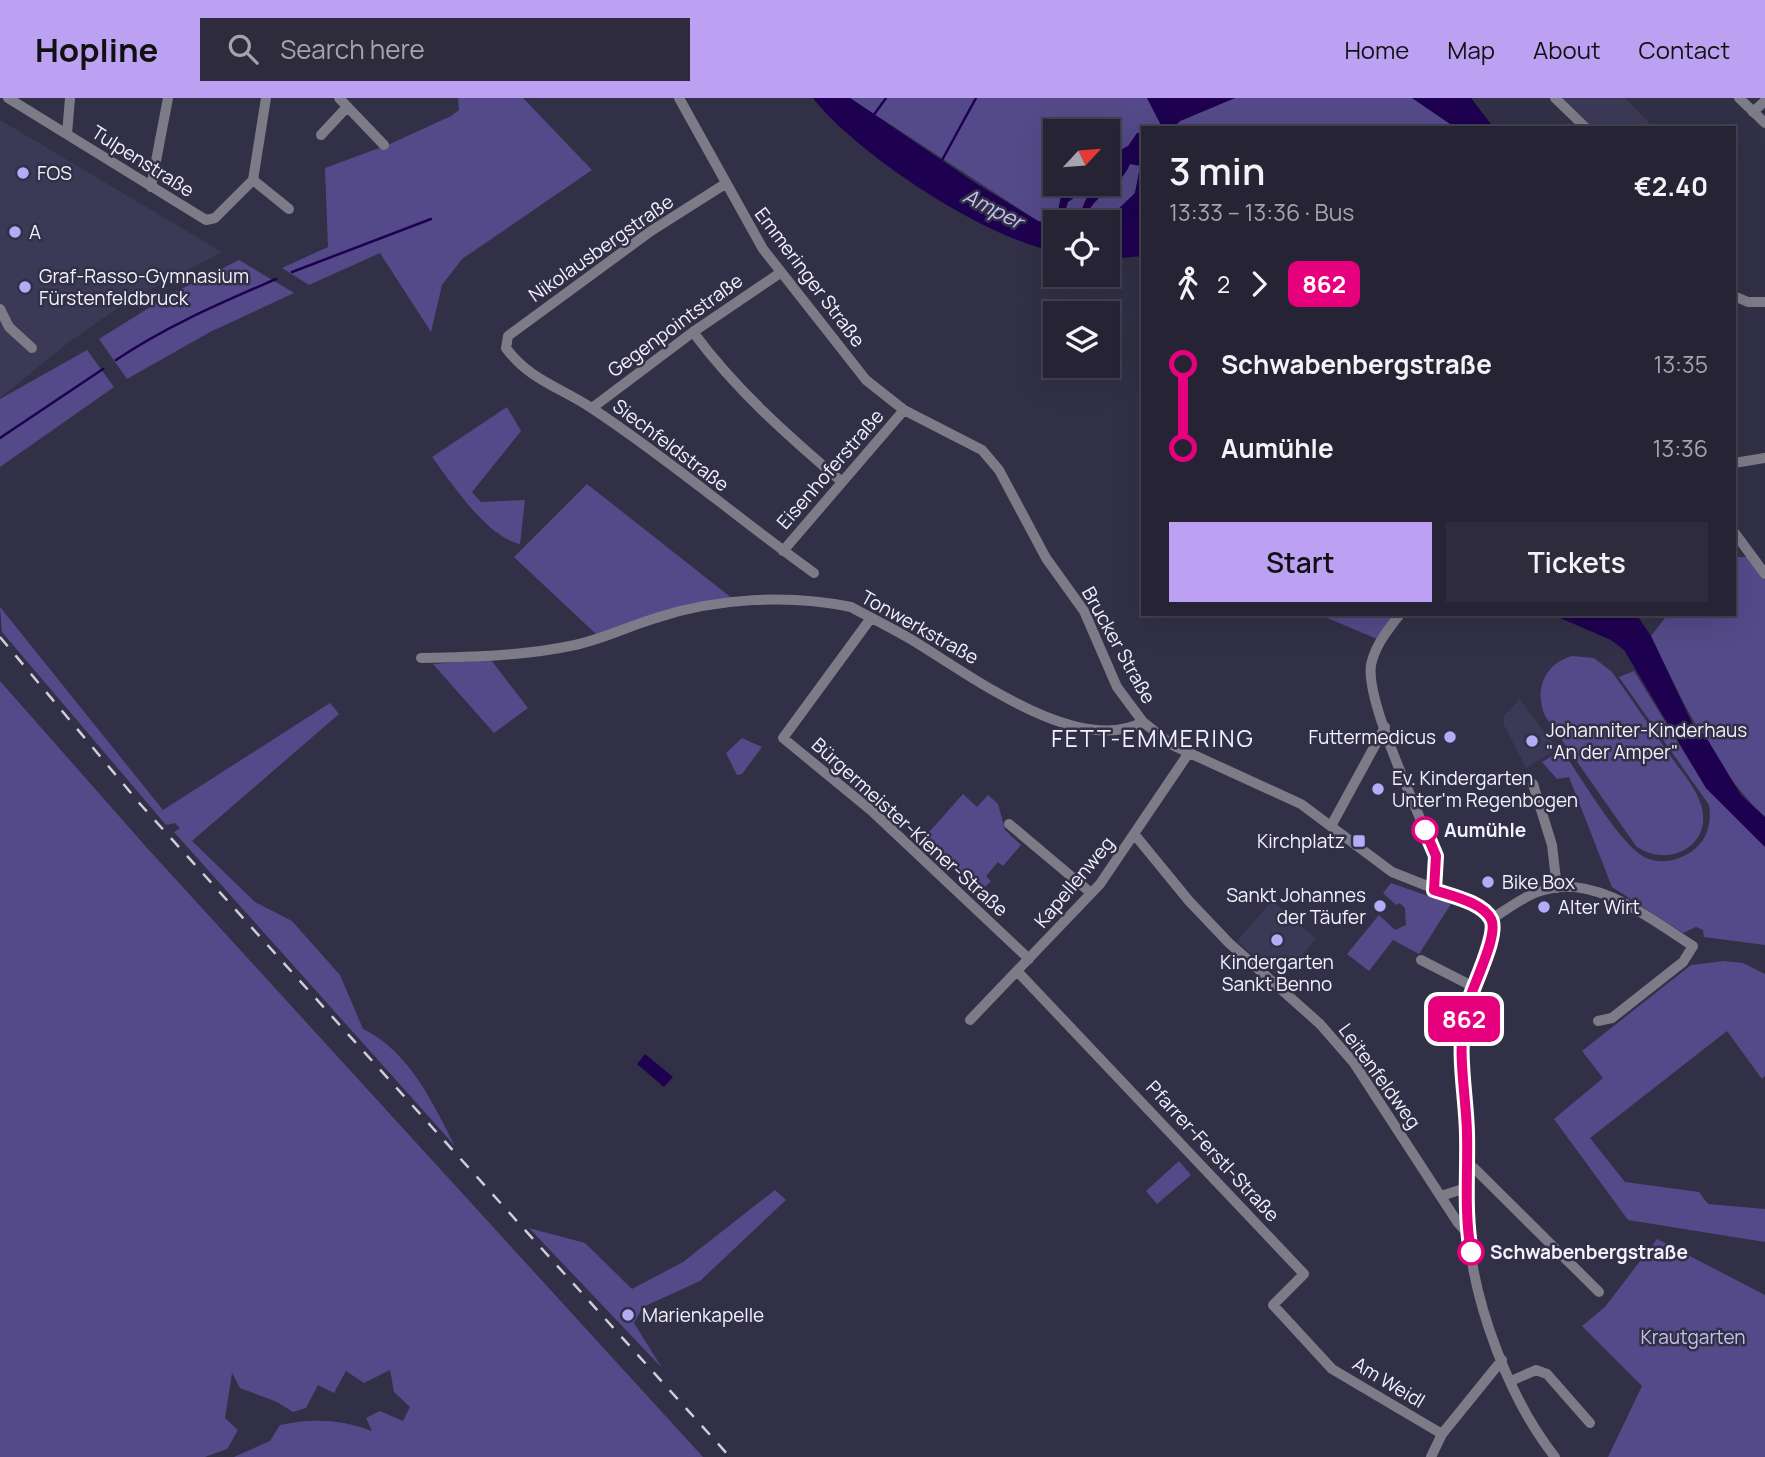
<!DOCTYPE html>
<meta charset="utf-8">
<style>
body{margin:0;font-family:Manrope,sans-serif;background:#2e2c3c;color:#f1f3f6;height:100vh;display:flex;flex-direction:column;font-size:26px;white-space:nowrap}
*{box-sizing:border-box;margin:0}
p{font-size:23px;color:#a4a4ac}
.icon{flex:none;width:38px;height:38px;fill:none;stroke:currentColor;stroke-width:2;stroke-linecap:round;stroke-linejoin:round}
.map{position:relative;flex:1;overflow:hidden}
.panel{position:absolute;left:1141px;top:28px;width:595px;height:490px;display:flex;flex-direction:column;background:#262434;border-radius:0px;box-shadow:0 7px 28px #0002,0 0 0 2px #42414f}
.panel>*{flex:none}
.badge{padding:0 14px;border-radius:10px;font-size:24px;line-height:46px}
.needle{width:46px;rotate:64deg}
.tools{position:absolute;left:1043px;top:21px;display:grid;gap:14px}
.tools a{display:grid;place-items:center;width:77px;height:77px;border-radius:0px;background:#262434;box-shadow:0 7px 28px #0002,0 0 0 2px #42414f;font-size:35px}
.map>.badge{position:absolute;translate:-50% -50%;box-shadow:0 0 0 4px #fff}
.legs{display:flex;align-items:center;gap:10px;height:77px;padding:0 28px;font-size:23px}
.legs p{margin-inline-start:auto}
.overview{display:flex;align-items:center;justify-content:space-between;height:119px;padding:0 28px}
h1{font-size:38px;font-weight:600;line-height:52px}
.cta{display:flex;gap:14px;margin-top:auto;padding:14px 28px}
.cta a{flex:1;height:80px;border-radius:0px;background:#bca0f2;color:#111;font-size:28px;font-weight:600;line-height:80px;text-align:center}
.cta a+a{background:#2e2c3c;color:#f1f3f6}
ul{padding:0 28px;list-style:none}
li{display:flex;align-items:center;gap:24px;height:84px;font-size:26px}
li i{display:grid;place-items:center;width:10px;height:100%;margin:0 9px;background:currentColor}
li i::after{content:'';width:18px;height:18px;margin:-9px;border:5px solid;border-radius:50%;background:#262434}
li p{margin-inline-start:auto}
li:first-child i{background:linear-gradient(#0000 50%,currentColor 0)}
li:last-child i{background:linear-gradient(currentColor 50%,#0000 0)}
header{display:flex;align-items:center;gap:42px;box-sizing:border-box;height:98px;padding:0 35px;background:#bca0f2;color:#111}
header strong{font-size:33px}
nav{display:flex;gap:38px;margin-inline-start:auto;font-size:24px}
.search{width:490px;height:63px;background:#2e2c3c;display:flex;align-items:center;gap:18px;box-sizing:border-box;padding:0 24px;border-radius:0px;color:#a4a4ac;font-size:26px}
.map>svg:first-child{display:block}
.built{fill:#3c3956}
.green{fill:#544a89;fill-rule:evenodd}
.water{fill:#1e0050}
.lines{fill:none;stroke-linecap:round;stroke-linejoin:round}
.stream{stroke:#1e0050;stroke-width:2.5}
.minor{stroke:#7c7b87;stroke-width:10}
.rail{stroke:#cecddb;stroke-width:2.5;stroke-dasharray:12 12;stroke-linecap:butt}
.line-1-casing{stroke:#fff;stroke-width:16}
.line-1{stroke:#e6007e;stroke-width:10}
.poi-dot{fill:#b5acf8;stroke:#323046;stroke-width:2.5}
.stop-1-dot{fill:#fff;stroke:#e6007e;stroke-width:3.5}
.labels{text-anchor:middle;stroke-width:5;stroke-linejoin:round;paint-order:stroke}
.street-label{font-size:19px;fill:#f2f1fd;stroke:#323046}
.poi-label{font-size:19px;fill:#f2f1fd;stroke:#323046;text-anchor:start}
.stop-label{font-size:19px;font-weight:bold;fill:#f2f1fd;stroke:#323046;text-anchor:start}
.park-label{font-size:19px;fill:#c4c0ee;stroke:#323046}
.water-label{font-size:21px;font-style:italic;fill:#c5c1ee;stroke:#323046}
.quarter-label{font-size:23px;letter-spacing:2px;fill:#f2f1fd;stroke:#323046}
</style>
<header>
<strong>Hopline</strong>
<div class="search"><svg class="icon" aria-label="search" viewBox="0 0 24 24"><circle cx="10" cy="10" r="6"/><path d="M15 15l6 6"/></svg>Search here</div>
<nav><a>Home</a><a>Map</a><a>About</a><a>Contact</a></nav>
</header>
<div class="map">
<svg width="1765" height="1359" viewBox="0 0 1765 1359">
<rect width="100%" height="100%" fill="#323046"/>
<!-- built -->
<path class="built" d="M1562,0h63l29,30h-61z
M0,22l222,132 -97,51 -56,39 -69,56z
M1520,601l37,50 -31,19 -22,-43v-9z
M1272,803l44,38 -35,40 -44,-38z"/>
<!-- green -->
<path class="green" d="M458,0h65l69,72 -130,89 -20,26 -11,47 -51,-79 -71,32 -27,-17 46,-21 -3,-79 65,-24 61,-28 8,-6z
M850,0h297l14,27 -18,3v28l-18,83 -17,-3v-14l-53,3 -17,-4zM1055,33h53v53h-53z
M1235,0h177l44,30h-283l7,-7z
M239,162l55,33 -84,39 -83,47 -28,-40 72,-45z
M87,252l27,37 -114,80v-68z
M507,309l14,24 -49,61 9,10 44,-2 -5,44c-33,-7 -68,-60 -88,-87z
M587,386l146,115 -136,36 -83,-78z
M1734,459h13l18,23v237c-51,-48 -84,-118 -114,-181l17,-22h66z
M0,509l163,203 167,-107 9,11 -147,127 63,61 37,19 48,54 23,54c47,23 69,73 92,117l-281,-314 6,-4 -5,-5 -9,2 -164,-193z
M1318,516h73l2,2 -16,23z
M1572,558l22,2 18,14c21,29 41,59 62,89 9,13 21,26 26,41 16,42 -31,68 -64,44l-91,-130c-11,-26 -1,-52 27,-60z
M491,562l37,48 -34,25 -61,-69z
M1634,573l72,117 59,59v98l-61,-8 -1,-7 -7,-3 -13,6 -71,-46 -43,-110 -12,2 -15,-17 20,-12c17,24 62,102 87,109 15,5 29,1 42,-7 16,-11 21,-28 18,-47l-90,-128z
M0,583l148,168 555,608h-469l36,-16 10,-16c31,-7 62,-6 92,6l-6,-13 14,-7 23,10 7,-14 -16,-15 -4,-22 -26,13 -18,-12 -12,22 -16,-8 -12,23 -13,4 -16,-10 -37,-14 -8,-15 -7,45 13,12 -11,19 -22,8h-205z
M742,640l20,9 -20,27 -5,1 -11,-22z
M963,696l14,13 11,-12 10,9 7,26 16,15 -18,21 -5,-4 -12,14 5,5 -11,11 -58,-52z
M1391,785l60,21 -32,50 -26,-14 -24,31 -22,-17 32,-39 16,15 11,-5 -1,-17 -5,-5 -4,2 -13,-12z
M1724,863l19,2 22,11v102l-3,3 -35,-48 -137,107 35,44 74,10 9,12 57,5v33l-137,-22 -74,-101 49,-41 -21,-27 109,-86z
M1179,1063l12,14 -34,29 -11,-13z
M775,1092l11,10 -86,81 -57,26 -9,16 28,45 -133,-140 56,15 47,46 51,-27z
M1657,1141l108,56v162h-157l34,-71 -60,-60 23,-19z"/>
<!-- water -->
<path class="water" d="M813,0h37l127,86 61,37 17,4v26c-68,-11 -200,-98 -242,-153z
M1147,0h88l-55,23 -7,7h-13l1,-3z
M1412,0h59l23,30h-38z
M1143,34v124l-35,3v-23h3l4,-24 20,-19 5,-27 -10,-2c-11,27 -38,28 -45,58h-6c3,-16 9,-37 29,-38l2,-10h-2v-17l20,-11 9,-13z
M1068,86h25l-25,18 -6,20h-6l6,-32z
M1551,516h85l15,22 42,89 13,12 35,58 24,22v30l-59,-59 -82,-138 -13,-10z
M645,956l28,23 -9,10 -27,-23z"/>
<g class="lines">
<!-- stream -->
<path class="stream" d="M873,18l13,-18
M941,64l35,-64
M292,174l139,-53
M116,262c50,-34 105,-57 160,-81
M0,340l103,-69"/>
<!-- minor -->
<path class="minor" d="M8,0l198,122 9,-2 38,-38 13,-82
M339,0l45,47
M679,0l84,151 103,131 38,30 78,40 17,20 47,88 38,53 33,76 26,35 29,23 129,59 91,68 76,30 23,17c7,26 -21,66 -26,95 -7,39 0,77 2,116 2,34 -1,68 1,101 6,73 41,168 87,226
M1555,0l31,30
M1739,0l26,25
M1753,14l12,-11
M67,36l3,-36
M321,37l26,-28
M253,82l36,29
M725,86l-74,47 -143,105 -2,12c23,32 56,40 87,61 76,50 147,111 221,164
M151,89l17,-89
M1734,198l14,6h17
M0,211l9,18 23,21
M693,234c43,58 94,103 149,150
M592,310l101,-76 87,-59
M1734,365l31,-5
M1734,434l31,42
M783,453l121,-141
M1400,516c-12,16 -25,31 -29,51 -5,33 37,124 51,158 9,22 19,43 12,67
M871,520l-88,120 90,74 156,147
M421,560c51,-1 103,-2 154,-13 28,-6 54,-19 81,-27 60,-20 133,-24 195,-11 22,12 45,23 66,36 54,33 162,114 226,79
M1533,686l19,61 5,43
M1009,726l82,69
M1331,728l54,-99
M1135,737l54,66 40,42 91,81 34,39 104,160 10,11
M1491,821c17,-10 34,-24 53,-29 52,-16 108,30 149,56l-10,16 -71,56 -14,3
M1421,862l51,26
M1017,873l287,303 -31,31 59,64 110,65
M970,922l130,-136 88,-130
M1467,1067l7,3 125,124
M1441,1098l25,-8
M1511,1283l25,-11 11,4 43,49
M1431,1359l11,-23 60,-74"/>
<!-- rail -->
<path class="rail" d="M0,539l141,168 589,652"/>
</g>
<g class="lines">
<!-- line-1 casing -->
<g class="line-1-casing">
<path id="line-1" d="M1425,732l11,26 -2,34c17,6 48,12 57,29 9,16 -21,71 -25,91 -10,41 0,82 1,123 1,40 -3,79 4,119"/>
</g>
<!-- line-1 -->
<use href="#line-1" class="line-1"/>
</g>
<!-- markers -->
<g class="poi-dot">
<circle cx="23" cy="75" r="7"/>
<circle cx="15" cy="134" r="7"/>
<circle cx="25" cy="189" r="7"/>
<circle cx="1450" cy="639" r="7"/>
<circle cx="1532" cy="643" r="7"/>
<circle cx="1378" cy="691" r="7"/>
<rect x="1352" y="736" width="14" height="14" rx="3.5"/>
<circle cx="1488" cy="784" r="7"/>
<circle cx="1380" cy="808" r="7"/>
<circle cx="1544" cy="809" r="7"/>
<circle cx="1277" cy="842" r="7"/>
<circle cx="628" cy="1217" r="7"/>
</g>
<g class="stop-1-dot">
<circle cx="1425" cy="732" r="12"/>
<circle cx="1471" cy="1154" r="12"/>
</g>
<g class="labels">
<!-- street labels -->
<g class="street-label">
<text transform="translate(143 63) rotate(32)" y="7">Tulpenstraße</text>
<text transform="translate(601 150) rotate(-35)" y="7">Nikolausbergstraße</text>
<text transform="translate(810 179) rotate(53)" y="7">Emmeringer Straße</text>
<text transform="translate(675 227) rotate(-36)" y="7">Gegenpointstraße</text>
<text transform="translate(671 347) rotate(37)" y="7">Siechfeldstraße</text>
<text transform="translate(830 371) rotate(-49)" y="7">Eisenhoferstraße</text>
<text transform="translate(920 529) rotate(29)" y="7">Tonwerkstraße</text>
<text transform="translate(1119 547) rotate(61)" y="7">Brucker Straße</text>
<text transform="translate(910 729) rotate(42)" y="7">Bürgermeister-Kiener-Straße</text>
<text transform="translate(1074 784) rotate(-50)" y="7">Kapellenweg</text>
<text transform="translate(1380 978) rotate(54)" y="7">Leitenfeldweg</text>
<text transform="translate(1213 1053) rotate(47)" y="7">Pfarrer-Ferstl-Straße</text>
<text transform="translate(1389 1284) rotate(31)" y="7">Am Weidl</text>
</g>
<!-- poi labels -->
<g class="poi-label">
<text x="37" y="82">FOS</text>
<text x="29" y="141">A</text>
<text x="39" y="185">Graf-Rasso-Gymnasium<tspan x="39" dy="22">Fürstenfeldbruck</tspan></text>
<text x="1546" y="639">Johanniter-Kinderhaus<tspan x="1546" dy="22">"An der Amper"</tspan></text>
<text x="1436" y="646" text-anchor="end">Futtermedicus</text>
<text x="1392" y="687">Ev. Kindergarten<tspan x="1392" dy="22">Unter'm Regenbogen</tspan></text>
<text x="1345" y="750" text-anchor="end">Kirchplatz</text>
<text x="1502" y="791">Bike Box</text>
<text x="1366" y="804" text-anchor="end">Sankt Johannes<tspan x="1366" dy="22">der Täufer</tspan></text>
<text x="1558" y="816">Alter Wirt</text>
<text x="1277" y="871" text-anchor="middle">Kindergarten<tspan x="1277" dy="22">Sankt Benno</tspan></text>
<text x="642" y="1224">Marienkapelle</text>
</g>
<!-- stop labels -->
<g class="stop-label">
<text x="1444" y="739">Aumühle</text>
<text x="1490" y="1161">Schwabenbergstraße</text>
</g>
<!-- park labels -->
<g class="park-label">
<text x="1693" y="1246">Krautgarten</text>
</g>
<!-- water labels -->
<g class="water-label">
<text transform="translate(993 111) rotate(27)" y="7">Amper</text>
</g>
<!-- quarter labels -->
<g class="quarter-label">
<text x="1153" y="649">FETT-EMMERING</text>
</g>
</g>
</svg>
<div class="tools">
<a><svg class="needle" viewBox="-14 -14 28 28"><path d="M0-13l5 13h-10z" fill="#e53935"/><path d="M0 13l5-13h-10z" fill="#a4a4ac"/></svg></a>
<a><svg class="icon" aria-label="locate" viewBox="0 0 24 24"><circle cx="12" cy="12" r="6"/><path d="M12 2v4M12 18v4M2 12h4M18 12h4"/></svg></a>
<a><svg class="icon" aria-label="layers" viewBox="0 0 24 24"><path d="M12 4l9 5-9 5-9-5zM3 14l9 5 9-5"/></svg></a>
</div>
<b class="badge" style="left:1464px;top:921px;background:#e6007e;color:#fff">862</b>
<section class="panel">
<div class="overview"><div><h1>3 min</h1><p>13:33 – 13:36 · Bus</p></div><b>€2.40</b></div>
<div class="legs"><svg class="icon" aria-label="walk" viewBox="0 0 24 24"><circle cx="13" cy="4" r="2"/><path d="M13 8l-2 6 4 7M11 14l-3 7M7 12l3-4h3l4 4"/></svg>2<svg class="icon" aria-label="forward" viewBox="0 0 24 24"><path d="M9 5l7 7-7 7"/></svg><b class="badge" style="background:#e6007e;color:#fff">862</b></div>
<ul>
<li><i style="color:#e6007e"></i><b>Schwabenbergstraße</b><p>13:35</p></li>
<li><i style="color:#e6007e"></i><b>Aumühle</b><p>13:36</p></li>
</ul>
<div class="cta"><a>Start</a><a>Tickets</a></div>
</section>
</div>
